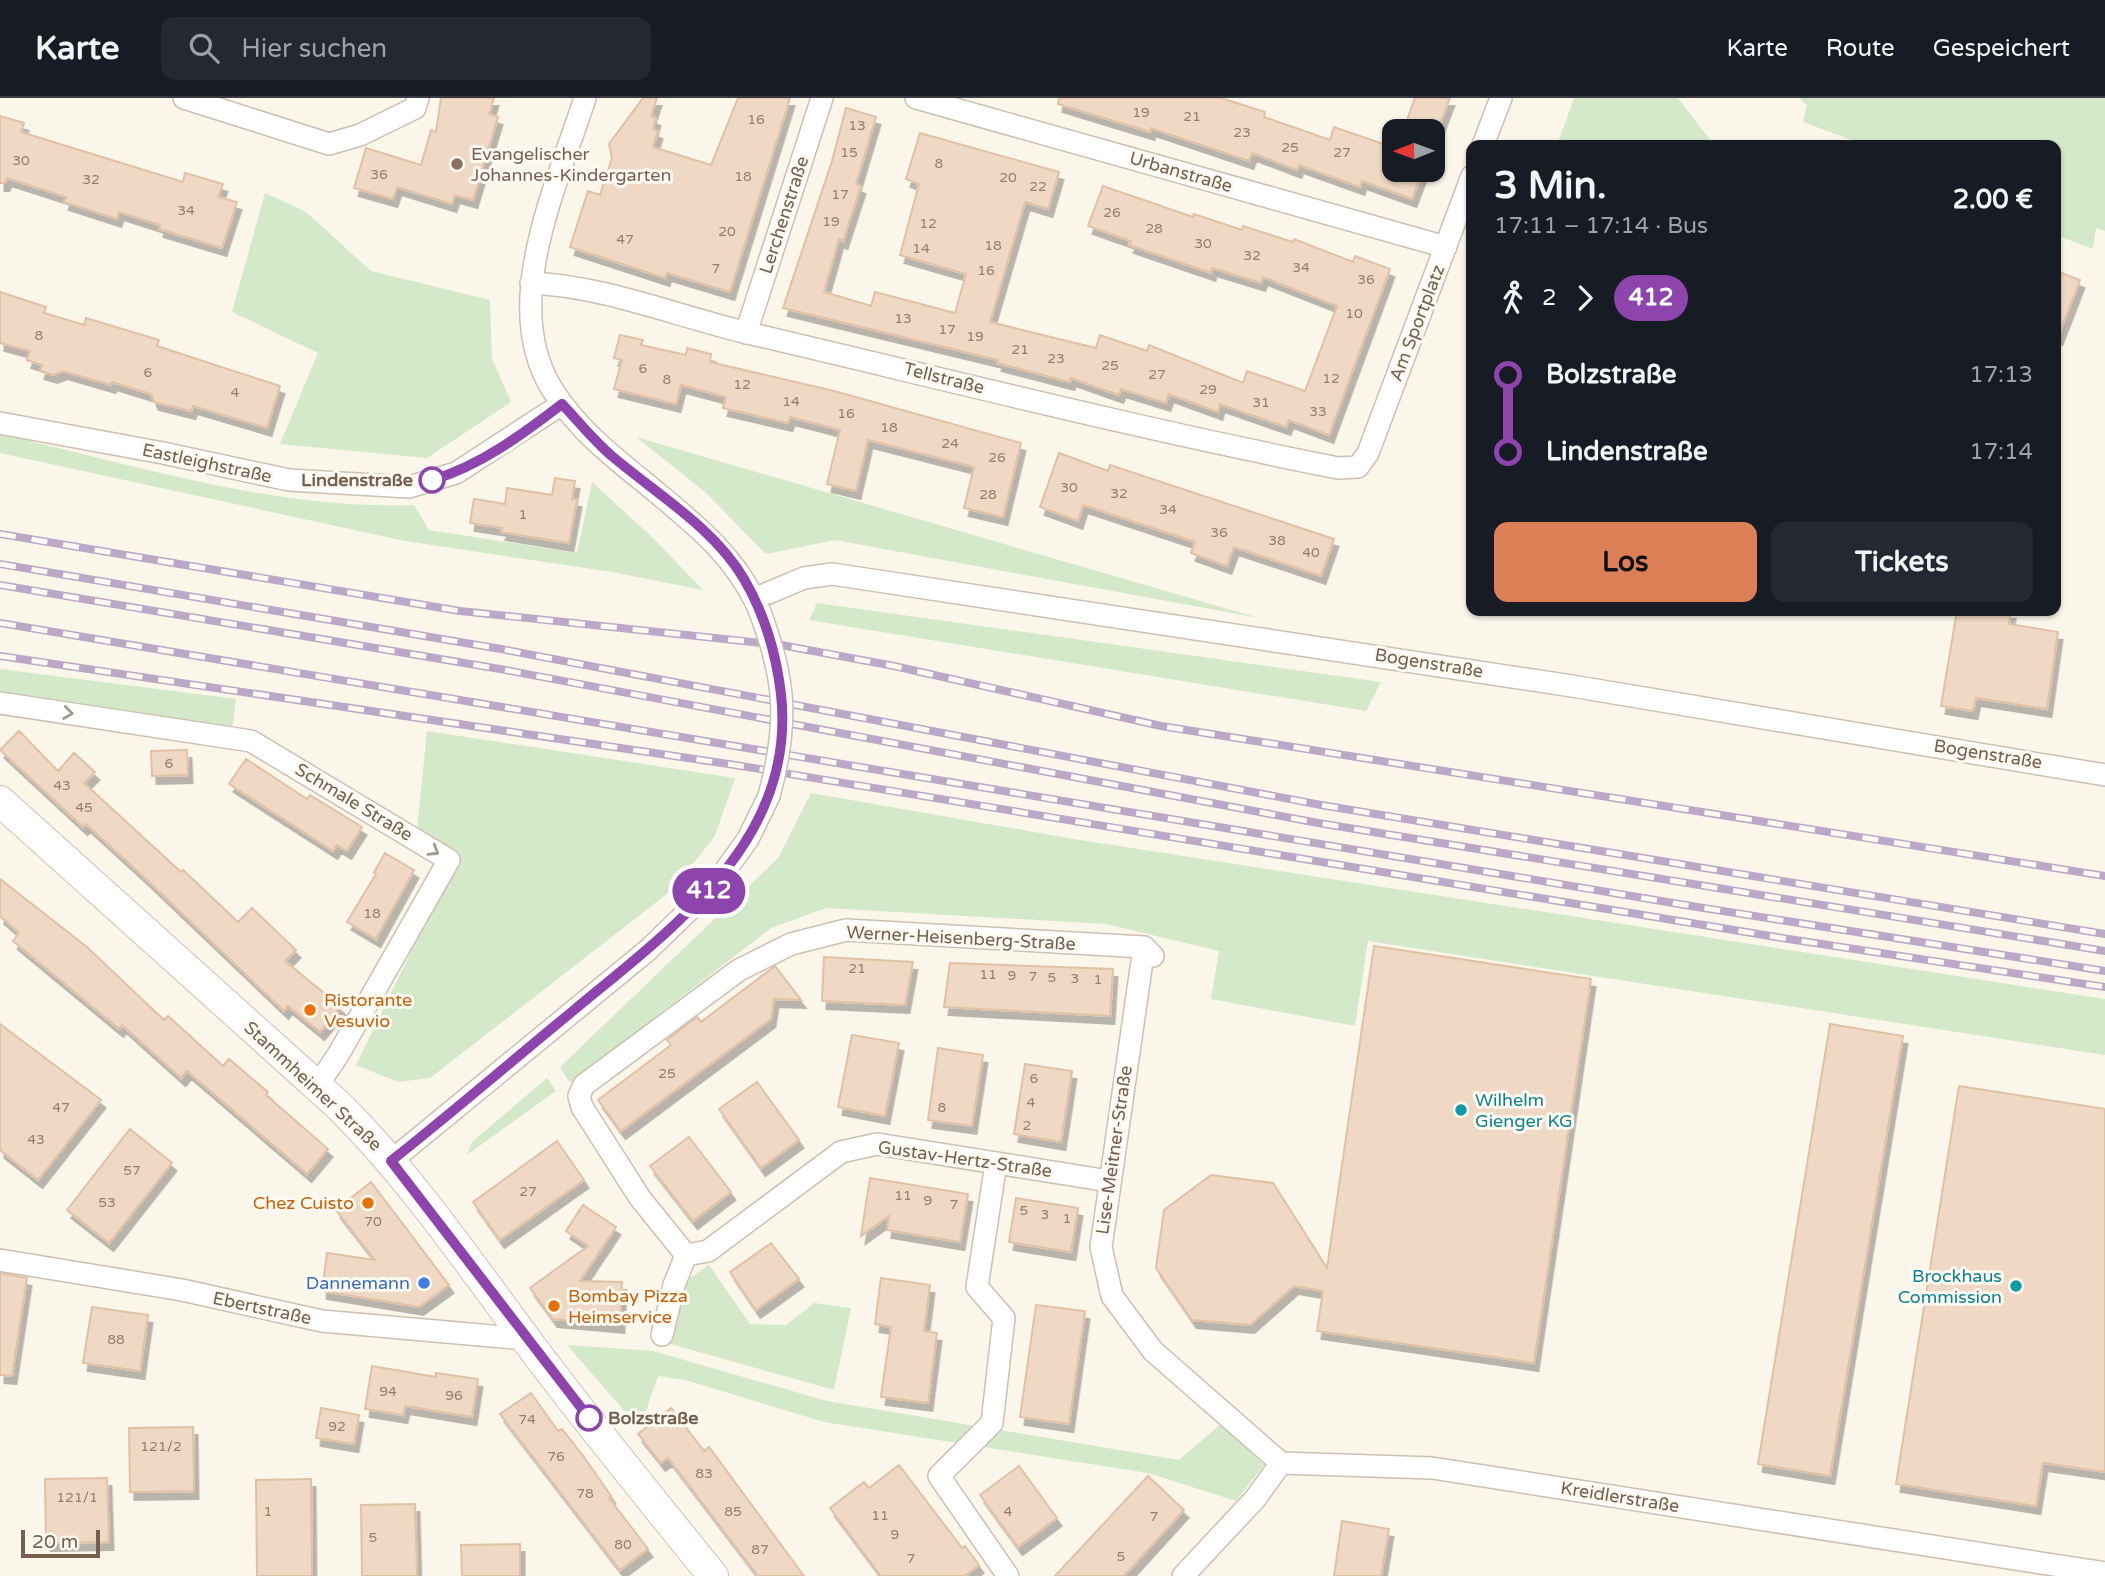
<!DOCTYPE html>
<html lang="de">
<meta charset="utf-8">
<style>
body{margin:0;font-family:"Varela Round",sans-serif;background:#242831;color:#f1f3f6;height:100vh;display:flex;flex-direction:column;font-size:26px;white-space:nowrap}
*{box-sizing:border-box;margin:0}
p{font-size:23px;color:#9ea1a6}
.icon{flex:none;width:38px;height:38px;fill:none;stroke:currentColor;stroke-width:2;stroke-linecap:round;stroke-linejoin:round}
.map{position:relative;flex:1;overflow:hidden}
.details{position:absolute;left:1466px;top:42px;width:595px;height:476px;display:flex;flex-direction:column;background:#171b24;border-radius:14px;box-shadow:0 2px 5px #0004}
.details>*{flex:none}
.badge{padding:0 14px;border-radius:23px;font-size:24px;line-height:46px}
.needle{width:46px;rotate:269deg}
.fabs{position:absolute;left:1382px;top:21px;display:grid;gap:14px}
.fabs a{display:grid;place-items:center;width:63px;height:63px;border-radius:14px;background:#171b24;box-shadow:0 2px 5px #0004;font-size:35px}
.scale{position:absolute;left:21px;bottom:18px;width:79px;box-sizing:border-box;padding-left:7px;border:4px solid #75604f;border-top:0;font-size:19px;line-height:24px;white-space:nowrap;color:#75604f;-webkit-text-stroke:5px #fefaf1;paint-order:stroke}
.map>.badge{position:absolute;translate:-50% -50%;box-shadow:0 0 0 4px #fff}
.legs{display:flex;align-items:center;gap:10px;height:77px;padding:0 28px;font-size:23px}
.legs p{margin-inline-start:auto}
.overview{display:flex;align-items:center;justify-content:space-between;height:119px;padding:0 28px}
h1{font-size:38px;font-weight:800;line-height:52px}
.cta{display:flex;gap:14px;margin-top:auto;padding:14px 28px}
.cta a{flex:1;height:80px;border-radius:14px;background:#dd8058;color:#111;font-size:28px;font-weight:800;line-height:80px;text-align:center}
.cta a+a{background:#242831;color:#f1f3f6}
ul{padding:0 28px;list-style:none}
li{display:flex;align-items:center;gap:24px;height:77px;font-size:26px}
li i{display:grid;place-items:center;width:10px;height:100%;margin:0 9px;background:currentColor}
li i::after{content:'';width:18px;height:18px;margin:-9px;border:5px solid;border-radius:50%;background:#171b24}
li p{margin-inline-start:auto}
li:first-child i{background:linear-gradient(#0000 50%,currentColor 0)}
li:last-child i{background:linear-gradient(currentColor 50%,#0000 0)}
header{display:flex;align-items:center;gap:42px;box-sizing:border-box;height:98px;padding:0 35px;background:#171b24;border-bottom:2px solid #363941}
header strong{font-size:33px}
nav{display:flex;gap:38px;margin-inline-start:auto;font-size:24px}
.search{width:490px;height:63px;background:#242831;display:flex;align-items:center;gap:18px;box-sizing:border-box;padding:0 24px;border-radius:14px;color:#9ea1a6;font-size:26px}
.map>svg:first-child{display:block}
.green{fill:#d3e9c9}
.building{fill:#efd9c4;stroke:#e1c1a5;stroke-width:2;filter:url(#shadow)}
.lines{fill:none;stroke-linecap:round;stroke-linejoin:round}
.street-casing{stroke:#cdbfb1;stroke-width:24}
.secondary-casing{stroke:#d0c0ae;stroke-width:32}
.street{stroke:#fff;stroke-width:21}
.secondary{stroke:#fff;stroke-width:30}
.rail-casing{stroke:#baa8c6;stroke-width:8}
.rail{stroke:#fefaf1;stroke-width:5;stroke-dasharray:16;stroke-linecap:butt}
.street-bridge-casing{stroke:#cdbfb1;stroke-width:24;stroke-linecap:butt}
.street-bridge{stroke:#fff;stroke-width:21}
.oneway{stroke:#a5988d}
.line-1-casing{stroke:#fff;stroke-width:16}
.line-1{stroke:#8e44ad;stroke-width:10}
.education-dot{fill:#8d6e63;stroke:#fefaf1;stroke-width:2.5}
.stop-1-dot{fill:#fff;stroke:#8e44ad;stroke-width:3.5}
.food-dot{fill:#e8710a;stroke:#fefaf1;stroke-width:2.5}
.culture-dot{fill:#0f9aa8;stroke:#fefaf1;stroke-width:2.5}
.shop-dot{fill:#3f7fe0;stroke:#fefaf1;stroke-width:2.5}
.labels{text-anchor:middle;stroke-width:6;stroke-linejoin:round;paint-order:stroke}
.number-label{font-size:14px;fill:#947e6c}
.education-label{font-size:18px;fill:#785e54;stroke:#fefaf1;text-anchor:start}
.street-label{font-size:18px;fill:#75604f;stroke:#fefaf1}
.stop-label{font-size:18px;font-weight:bold;fill:#75604f;stroke:#fefaf1;text-anchor:end}
.food-label{font-size:18px;fill:#c56008;stroke:#fefaf1;text-anchor:start}
.culture-label{font-size:18px;fill:#0d838f;stroke:#fefaf1;text-anchor:start}
.shop-label{font-size:18px;fill:#366cbe;stroke:#fefaf1;text-anchor:end}
</style>
<header>
<strong>Karte</strong>
<div class="search"><svg class="icon" aria-label="search" viewBox="0 0 24 24"><circle cx="10" cy="10" r="6"/><path d="M15 15l6 6"/></svg>Hier suchen</div>
<nav><a>Karte</a><a>Route</a><a>Gespeichert</a></nav>
</header>
<div class="map">
<svg width="2105" height="1478" viewBox="0 0 2105 1478">
<defs>
<filter id="shadow"><feDropShadow dx="4.5" dy="8" stdDeviation="0" flood-color="#0004"/></filter>
</defs>
<rect width="100%" height="100%" fill="#fbf6ea"/>
<!-- green -->
<path class="green" d="M1574,0h104l36,47h-157z
M1799,0h306v133l-9,-3 -3,21 -37,-14v-90h-200l1,-3 -54,-20 4,-17z
M265,95l41,19 65,59 119,29 2,59 19,43 -84,56 -147,-14 38,-91 -86,-41z
M0,336c135,31 275,76 414,71l15,25 148,23 15,-71 62,57 49,51 -91,-18 -207,-31 -405,-88z
M636,339l623,181 -424,-78 -69,14 -61,-62z
M817,505l564,79 -15,29 -557,-91z
M0,571l236,30 -4,32 -232,-34z
M427,633l308,47 -20,58 -43,54 -242,188 -32,4 -42,-17 98,-202 -37,-34z
M811,695l263,46 1031,160v56l-737,-114 -13,85 -144,-27 8,-48 -113,-27 -280,-16 -55,20 -201,155 -10,-16 218,-209z
M547,980l9,13 -89,64 5,-13z
M709,1167l41,59 36,1 28,-22 37,5 -17,82 -167,-47 14,-59z
M567,1247l86,6 174,50 352,59 42,-36 43,41 -28,36 -88,-28 -324,-51 -139,-42 -27,-4 -12,35 -13,10z"/>
<!-- building -->
<path class="building" d="M441,0h53l-5,16 9,3 -25,83 -18,-5 -3,9 -55,-17 -4,12 -39,-11 12,-40 55,17 10,-35 5,2z
M643,0h14l-6,18 5,2 -3,11 5,2 -5,16 58,18 27,-67h52l-60,194 -63,-19 -2,5 -95,-31 18,-56 12,4 12,-37 -3,-14z
M1059,0h162l44,14 -1,5 66,23 4,-13 61,21v22h28l-11,29 -50,-18 -2,6 -61,-22 -2,5 -45,-17 -3,8 -98,-33 -1,4 -92,-28z
M1415,0h35l-17,44v-11h-30z
M846,10l30,9 -20,67 5,2 -18,55 -4,-2 -15,53 47,14 4,-14 80,21 11,-39 -66,-19 19,-71 -13,-5 14,-46 139,39 -11,37 -23,-7 -35,120 106,26 4,-13 47,16 2,-6 94,38 4,-12 58,20 32,-85 -74,-29 -2,6 -49,-15 -1,5 -82,-28 2,-4 -43,-15 15,-40 90,31 1,-3 48,16 1,-4 50,16 1,-3 59,23 2,-6 35,13 -61,166 -40,-15 -3,7 -66,-23 -2,8 -49,-18 -3,9 -45,-14 -2,6 -48,-17 -1,4 -73,-19 1,-3 -215,-52 49,-147z
M0,18l24,7 -3,9 162,50 2,-9 38,11 -5,13 19,5 -15,46 -63,-19 1,-4 -41,-13 -2,7 -53,-17 2,-5 -59,-19 -2,5h-5z
M2056,173l24,9 -22,57h-2z
M0,194l46,15 -2,6 40,12 2,-7 73,22 -2,6 123,40 -13,42 -74,-22 -2,5 -37,-9 -3,-8 -39,-12 -1,3 -48,-14 -10,4 -13,-4 2,-6 -15,-5 3,-9 -30,-8z
M620,237l23,5 -2,5 45,10 1,-7 24,6 -1,8 124,29 187,52 -18,74 -39,-9 10,-41 -106,-27 -12,51 -29,-7 13,-54 -50,-13 -2,6 -65,-15 3,-11 -45,-12 -5,19 -62,-15 8,-29 -8,-2z
M1059,355l49,18 2,-6 224,74 -13,37 -87,-29 -7,19 -36,-13 4,-11 -112,-37 -5,16 -38,-14z
M555,380l20,3 -3,18h5l-8,44 -68,-11 2,-4 -33,-5 4,-24 31,5 2,-16 45,7z
M1957,513h54l-2,13 49,8 -11,77 -71,-11 -3,13 -32,-5z
M19,633l39,40 16,-18 21,19 -11,11 97,89 2,-2 55,52 14,-14 44,42 -11,11 56,46 -21,25 -32,-26 -4,5 -139,-133 -59,-54 -3,3 -83,-77z
M187,652l1,25 -36,1 -1,-25z
M246,661l61,40 3,-4 52,32 -15,24 -10,-6 -4,6 -104,-67z
M385,755l29,17 -38,69 -29,-17 29,-48 -2,-2z
M0,781l87,68 77,73 4,-4 55,50 6,-7 20,17 19,16 -2,3 62,54 -21,25 -120,-103 -6,7 -59,-53 -3,4 -106,-88 6,-8 -19,-17z
M1374,848l217,33 -57,384 -217,-32 6,-40 -29,-5 -44,39 -58,-5 -36,-52 8,-58 47,-35 62,8 54,85z
M824,859l89,5 -8,43 -83,-4z
M950,865l163,6 -3,47 -166,-9z
M775,868l26,34 -27,-1 -3,20 -150,112 -23,-31 73,-55 -4,-5 30,-23 4,5z
M0,926l101,76 -63,80 -38,-30z
M1830,926l73,12 -73,440 -72,-12z
M852,937l47,8 -14,73 -47,-9z
M938,950l45,7 -11,71 -44,-6z
M1025,966l47,7 -11,71 -47,-8z
M757,984l42,58 -38,28 -42,-59z
M1959,988l146,23v363l-62,-9 -7,43 -140,-22z
M130,1031l42,34 -63,80 -42,-33z
M689,1039l42,55 -38,29 -43,-55z
M557,1043l27,39 -84,60 -27,-38z
M870,1080l98,16 -8,48 -73,-12 2,-14 -28,20z
M371,1084l78,103 -30,22 -97,-16 5,-38 48,7 -39,-50z
M1016,1100l62,10 -7,44 -62,-10z
M583,1107l33,22 -36,54 42,1 -2,43 -67,-6 -23,-31 58,-42 -22,-15z
M771,1145l28,36 -43,31 -26,-38z
M0,1175l27,5 -15,98 -12,-1z
M881,1180l49,7 -6,46 13,2 -9,70 -47,-6 10,-70 -16,-3z
M1036,1207l49,6 -16,113 -49,-7z
M92,1209l56,8 -8,56 -57,-8z
M372,1268l64,11v-4l42,6 -6,38 -67,-11 -2,9 -38,-6z
M531,1295l27,38 4,-2 22,28 27,39 -2,2 39,51 -28,21 -120,-156z
M321,1310l38,7 -5,29 -38,-6z
M671,1310l33,43 5,-4 95,129h-46l-90,-118 -7,5 -23,-29z
M193,1329l1,64 -64,1 -1,-64z
M899,1367l63,83 3,-2 14,19 -14,11h-84l-51,-68 34,-26 5,6z
M1019,1368l38,52 -39,29 -38,-52z
M1148,1378l36,34 -60,66h-69z
M107,1380l2,64 -63,1 -1,-64z
M311,1381l1,97h-55l-1,-96z
M415,1406l2,72h-55l-1,-71z
M1342,1423l47,8 -8,47h-47z
M520,1446v32h-58l-1,-31z"/>
<g class="lines">
<!-- street casing -->
<g class="street-casing">
<path id="street" d="M184,0l145,46 31,-9 55,-27 3,-10
M585,0c-27,85 -86,206 -33,291 24,39 62,69 97,97 43,36 85,68 109,121
M916,0l530,149
M1483,47l18,-47
M531,185c73,3 145,33 217,50 196,46 392,96 590,135l20,-1 10,-14 104,-277
M746,235l76,-235
M0,325l163,30 126,27 120,7 47,-14 106,-69
M754,501l50,-21 28,-4 740,112 533,89
M0,605l251,38 198,119 -111,195 -21,31
M1153,858l-9,-9 -43,300 11,49 41,55 128,112
M391,1063l257,-211 66,-64 34,-47 21,-43
M996,1065l-19,124 27,31 -12,105 -53,53 69,100
M686,1157l-46,-57 -58,-91 -3,-11 5,-11 155,-115 52,-26 55,-14 298,17
M0,1162l182,30 140,31 204,18
M662,1237l12,-50 12,-30 22,-4 133,-99 36,-8 232,37
M1183,1478l72,-77 26,-36 151,5 673,105"/>
</g>
<!-- secondary casing -->
<g class="secondary-casing">
<path id="secondary" d="M0,703l337,303c74,73 132,159 194,242 58,78 121,154 182,230"/>
</g>
<!-- street -->
<use href="#street" class="street"/>
<!-- secondary -->
<use href="#secondary" class="secondary"/>
<!-- rail casing -->
<g class="rail-casing">
<path id="rail" d="M0,436l460,77 321,34 113,21 267,60 944,150
M0,466l501,85 820,156 784,129
M0,487l500,84 818,154 787,128
M0,525l1691,283 414,65
M0,558l735,109 1047,173 323,49"/>
</g>
<!-- rail -->
<use href="#rail" class="rail"/>
<!-- street-bridge casing -->
<g class="street-bridge-casing">
<path id="street-bridge" d="M758,509c28,72 31,114 11,189"/>
</g>
<!-- street-bridge -->
<use href="#street-bridge" class="street-bridge"/>
</g>
<!-- one-way arrows -->
<defs><path id="oneway-chevron" d="M-2-3.5L2.5 0L-2 3.5" fill="none" stroke-width="1.6" stroke-linecap="round" stroke-linejoin="round" transform="scale(1.75)"/></defs>
<g class="oneway">
<use href="#oneway-chevron" transform="translate(68 615) rotate(8)"/>
<use href="#oneway-chevron" transform="translate(434 753) rotate(31)"/>
</g>
<g class="lines">
<!-- line-1 casing -->
<g class="line-1-casing">
<path id="line-1" d="M432,382c48,-14 91,-46 130,-76 17,18 33,38 51,53 44,37 102,72 131,122 21,36 32,74 37,115 16,146 -107,233 -207,316 -61,50 -121,102 -183,151l198,257"/>
</g>
<!-- line-1 -->
<use href="#line-1" class="line-1"/>
</g>
<!-- markers -->
<circle class="education-dot" cx="457" cy="66" r="7"/>
<g class="stop-1-dot">
<circle cx="432" cy="382" r="12"/>
<circle cx="589" cy="1320" r="12"/>
</g>
<g class="food-dot">
<circle cx="310" cy="912" r="7"/>
<circle cx="368" cy="1105" r="7"/>
<circle cx="554" cy="1208" r="7"/>
</g>
<g class="culture-dot">
<circle cx="1461" cy="1012" r="7"/>
<circle cx="2016" cy="1188" r="7"/>
</g>
<circle class="shop-dot" cx="424" cy="1185" r="7"/>
<g class="labels">
<!-- number labels -->
<g class="number-label">
<text x="1141" y="19">19</text>
<text x="1192" y="23">21</text>
<text x="756" y="26">16</text>
<text x="857" y="32">13</text>
<text x="1242" y="39">23</text>
<text x="1290" y="54">25</text>
<text x="849" y="59">15</text>
<text x="1342" y="59">27</text>
<text x="21" y="67">30</text>
<text x="939" y="70">8</text>
<text x="379" y="81">36</text>
<text x="743" y="83">18</text>
<text x="1008" y="84">20</text>
<text x="91" y="86">32</text>
<text x="1038" y="93">22</text>
<text x="840" y="101">17</text>
<text x="186" y="117">34</text>
<text x="1112" y="119">26</text>
<text x="831" y="128">19</text>
<text x="928" y="130">12</text>
<text x="1154" y="135">28</text>
<text x="727" y="138">20</text>
<text x="625" y="146">47</text>
<text x="1203" y="150">30</text>
<text x="993" y="152">18</text>
<text x="921" y="155">14</text>
<text x="1252" y="162">32</text>
<text x="1301" y="174">34</text>
<text x="716" y="175">7</text>
<text x="986" y="177">16</text>
<text x="1366" y="186">36</text>
<text x="1354" y="220">10</text>
<text x="903" y="225">13</text>
<text x="947" y="236">17</text>
<text x="39" y="242">8</text>
<text x="975" y="243">19</text>
<text x="1020" y="256">21</text>
<text x="1056" y="265">23</text>
<text x="1110" y="272">25</text>
<text x="643" y="275">6</text>
<text x="148" y="279">6</text>
<text x="1157" y="281">27</text>
<text x="1331" y="285">12</text>
<text x="667" y="286">8</text>
<text x="742" y="291">12</text>
<text x="1208" y="296">29</text>
<text x="235" y="299">4</text>
<text x="791" y="308">14</text>
<text x="1261" y="309">31</text>
<text x="1318" y="318">33</text>
<text x="846" y="320">16</text>
<text x="889" y="334">18</text>
<text x="950" y="350">24</text>
<text x="997" y="364">26</text>
<text x="1069" y="394">30</text>
<text x="1119" y="400">32</text>
<text x="988" y="401">28</text>
<text x="1168" y="416">34</text>
<text x="523" y="421">1</text>
<text x="1219" y="439">36</text>
<text x="1277" y="447">38</text>
<text x="1311" y="459">40</text>
<text x="169" y="670">6</text>
<text x="62" y="692">43</text>
<text x="84" y="714">45</text>
<text x="372" y="820">18</text>
<text x="857" y="875">21</text>
<text x="988" y="881">11</text>
<text x="1012" y="882">9</text>
<text x="1033" y="883">7</text>
<text x="1052" y="884">5</text>
<text x="1075" y="885">3</text>
<text x="1098" y="886">1</text>
<text x="667" y="980">25</text>
<text x="1034" y="985">6</text>
<text x="1031" y="1009">4</text>
<text x="61" y="1014">47</text>
<text x="942" y="1014">8</text>
<text x="1027" y="1032">2</text>
<text x="36" y="1046">43</text>
<text x="132" y="1077">57</text>
<text x="528" y="1098">27</text>
<text x="903" y="1102">11</text>
<text x="928" y="1107">9</text>
<text x="107" y="1109">53</text>
<text x="954" y="1111">7</text>
<text x="1024" y="1117">5</text>
<text x="1045" y="1121">3</text>
<text x="1067" y="1125">1</text>
<text x="373" y="1128">70</text>
<text x="116" y="1246">88</text>
<text x="388" y="1298">94</text>
<text x="454" y="1302">96</text>
<text x="527" y="1326">74</text>
<text x="337" y="1333">92</text>
<text x="161" y="1353">121/2</text>
<text x="556" y="1363">76</text>
<text x="704" y="1380">83</text>
<text x="585" y="1400">78</text>
<text x="77" y="1404">121/1</text>
<text x="268" y="1418">1</text>
<text x="733" y="1418">85</text>
<text x="1008" y="1418">4</text>
<text x="880" y="1422">11</text>
<text x="1154" y="1423">7</text>
<text x="895" y="1441">9</text>
<text x="373" y="1444">5</text>
<text x="623" y="1451">80</text>
<text x="760" y="1456">87</text>
<text x="1121" y="1463">5</text>
<text x="911" y="1465">7</text>
</g>
<!-- education labels -->
<g class="education-label">
<text x="471" y="62">Evangelischer<tspan x="471" dy="21">Johannes-Kindergarten</tspan></text>
</g>
<!-- street labels -->
<g class="street-label">
<text transform="translate(1181 74) rotate(16)" y="6">Urbanstraße</text>
<text transform="translate(784 117) rotate(-72)" y="6">Lerchenstraße</text>
<text transform="translate(1417 225) rotate(-69)" y="6">Am Sportplatz</text>
<text transform="translate(944 280) rotate(14)" y="6">Tellstraße</text>
<text transform="translate(207 365) rotate(12)" y="6">Eastleighstraße</text>
<text transform="translate(1429 565) rotate(9)" y="6">Bogenstraße</text>
<text transform="translate(1988 656) rotate(9)" y="6">Bogenstraße</text>
<text transform="translate(354 704) rotate(31)" y="6">Schmale Straße</text>
<text transform="translate(961 840) rotate(3)" y="6">Werner-Heisenberg-Straße</text>
<text transform="translate(313 988) rotate(43)" y="6">Stammheimer Straße</text>
<text transform="translate(1114 1052) rotate(-82)" y="6">Lise-Meitner-Straße</text>
<text transform="translate(965 1061) rotate(8)" y="6">Gustav-Hertz-Straße</text>
<text transform="translate(262 1210) rotate(12)" y="6">Ebertstraße</text>
<text transform="translate(1620 1399) rotate(9)" y="6">Kreidlerstraße</text>
</g>
<!-- stop labels -->
<g class="stop-label">
<text x="413" y="388">Lindenstraße</text>
<text x="608" y="1326" text-anchor="start">Bolzstraße</text>
</g>
<!-- food labels -->
<g class="food-label">
<text x="324" y="908">Ristorante<tspan x="324" dy="21">Vesuvio</tspan></text>
<text x="354" y="1111" text-anchor="end">Chez Cuisto</text>
<text x="568" y="1204">Bombay Pizza<tspan x="568" dy="21">Heimservice</tspan></text>
</g>
<!-- culture labels -->
<g class="culture-label">
<text x="1475" y="1008">Wilhelm<tspan x="1475" dy="21">Gienger KG</tspan></text>
<text x="2002" y="1184" text-anchor="end">Brockhaus<tspan x="2002" dy="21">Commission</tspan></text>
</g>
<!-- shop labels -->
<g class="shop-label">
<text x="410" y="1191">Dannemann</text>
</g>
</g>
</svg>
<div class="fabs">
<a><svg class="needle" viewBox="-14 -14 28 28"><path d="M0-13l5 13h-10z" fill="#e53935"/><path d="M0 13l5-13h-10z" fill="#9ea1a6"/></svg></a>
</div>
<div class="scale">20 m</div>
<b class="badge" style="left:709px;top:793px;background:#8e44ad;color:#fff">412</b>
<section class="details">
<div class="overview"><div><h1>3 Min.</h1><p>17:11 – 17:14 · Bus</p></div><b>2.00 €</b></div>
<div class="legs"><svg class="icon" aria-label="walk" viewBox="0 0 24 24"><circle cx="13" cy="4" r="2"/><path d="M13 8l-2 6 4 7M11 14l-3 7M7 12l3-4h3l4 4"/></svg>2<svg class="icon" aria-label="forward" viewBox="0 0 24 24"><path d="M9 5l7 7-7 7"/></svg><b class="badge" style="background:#8e44ad;color:#fff">412</b></div>
<ul>
<li><i style="color:#8e44ad"></i><b>Bolzstraße</b><p>17:13</p></li>
<li><i style="color:#8e44ad"></i><b>Lindenstraße</b><p>17:14</p></li>
</ul>
<div class="cta"><a>Los</a><a>Tickets</a></div>
</section>
</div>
